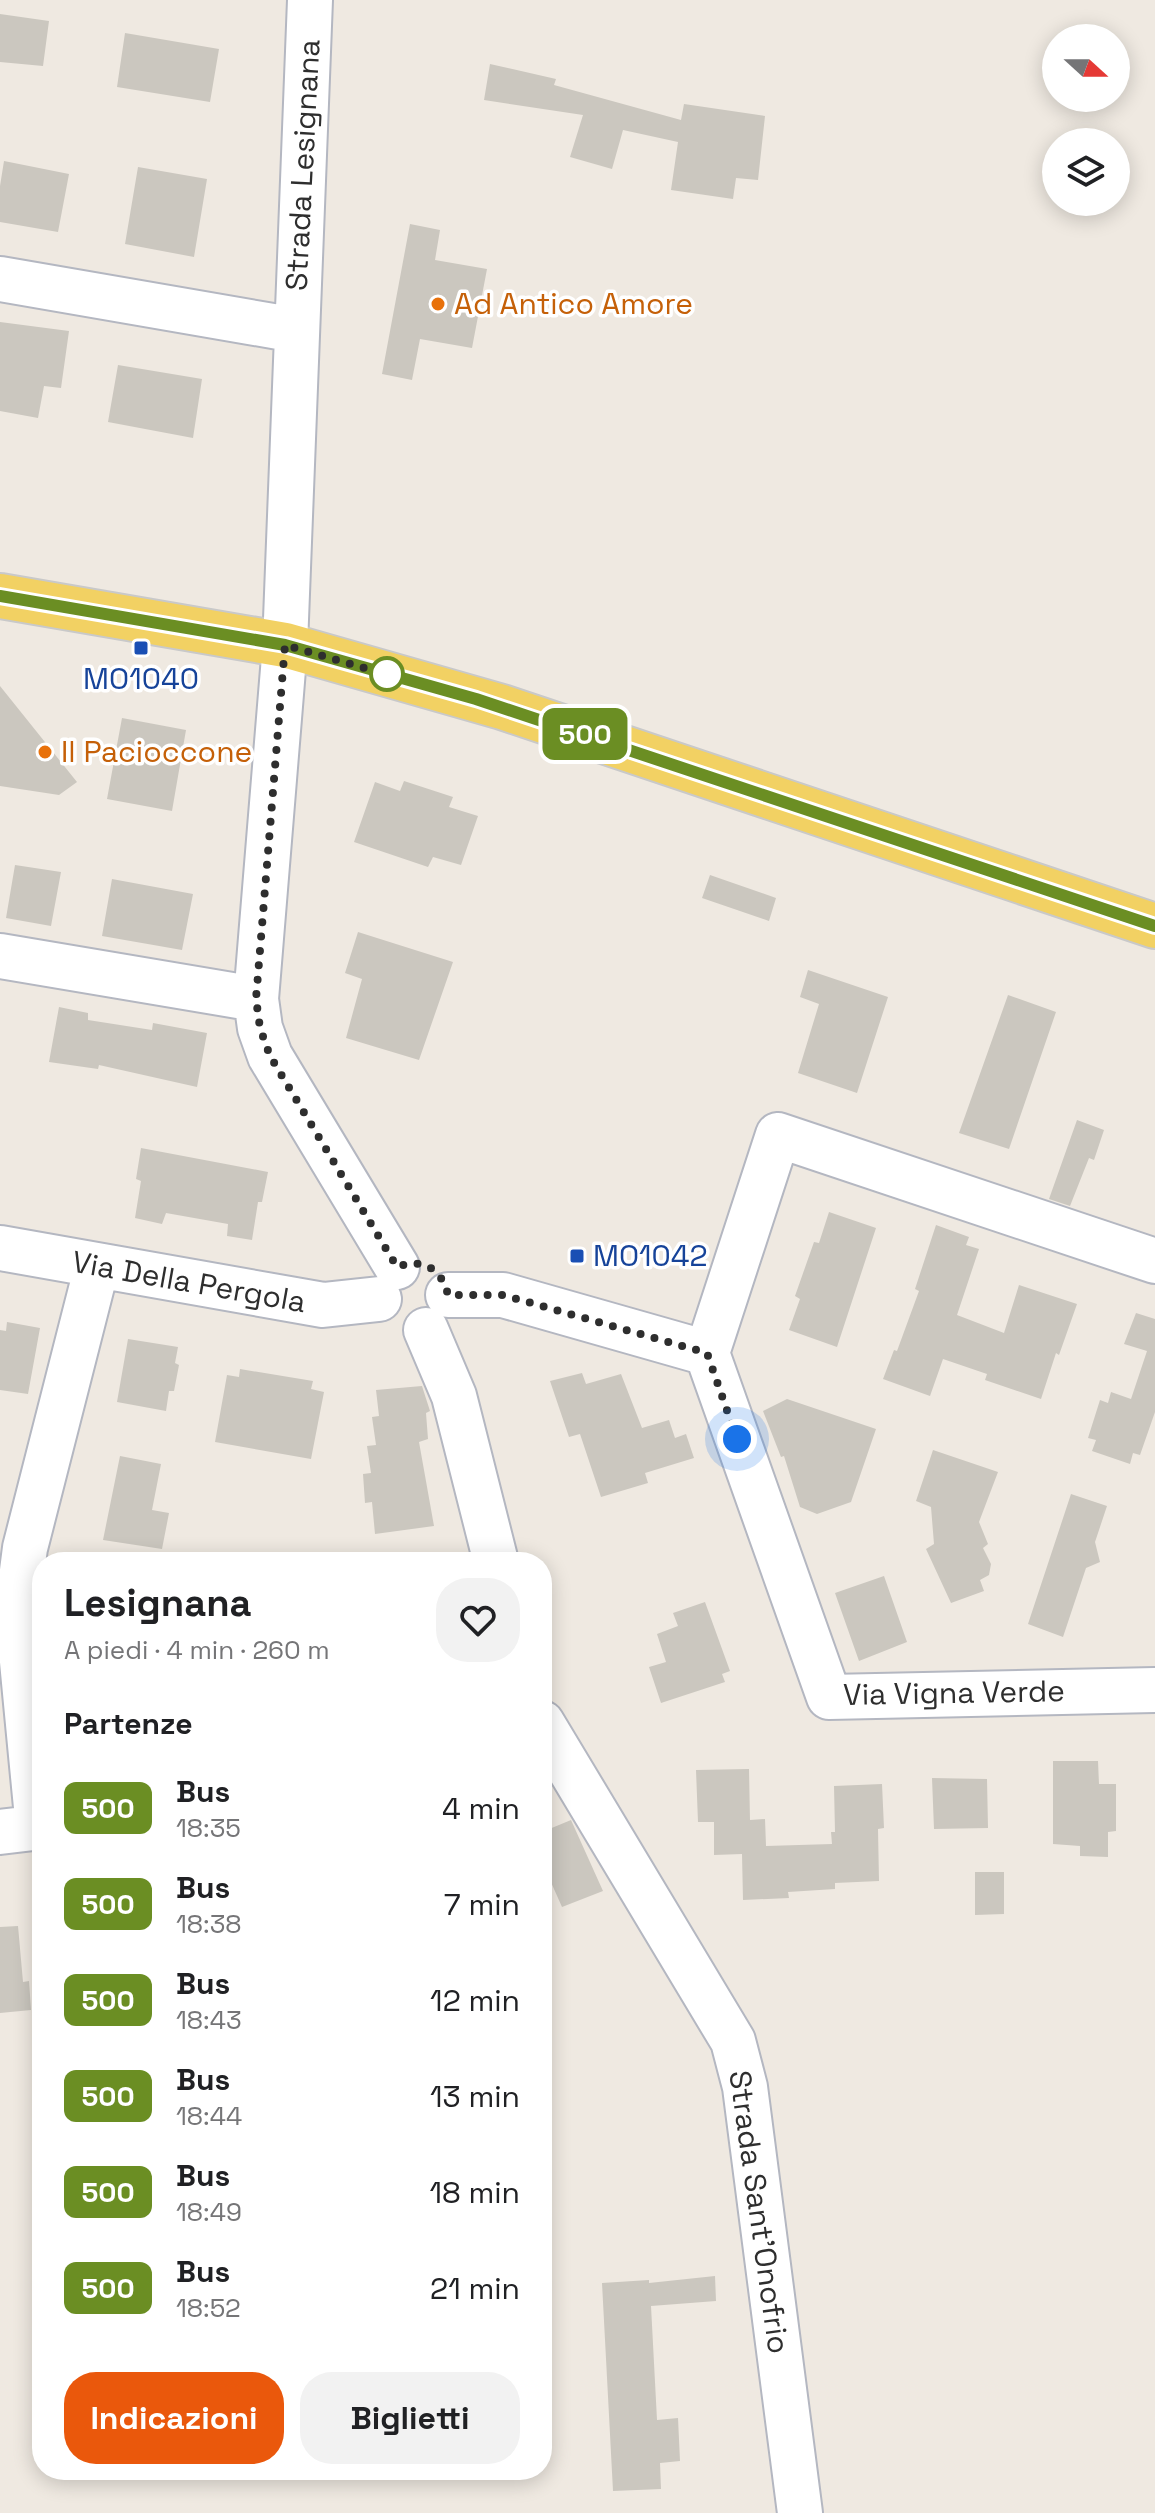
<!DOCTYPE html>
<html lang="it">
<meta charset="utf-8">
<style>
body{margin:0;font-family:"Space Grotesk",sans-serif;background:#f2f2f2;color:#202124;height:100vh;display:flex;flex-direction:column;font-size:30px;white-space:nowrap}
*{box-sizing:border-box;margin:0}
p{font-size:26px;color:#757577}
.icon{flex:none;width:44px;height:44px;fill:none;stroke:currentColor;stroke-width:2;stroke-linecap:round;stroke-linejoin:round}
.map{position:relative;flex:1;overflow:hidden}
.side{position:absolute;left:32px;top:1552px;width:520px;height:928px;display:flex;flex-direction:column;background:#fff;border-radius:32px;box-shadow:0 4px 20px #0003}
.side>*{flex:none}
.badge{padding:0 16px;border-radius:12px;font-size:28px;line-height:52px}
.needle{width:52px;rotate:111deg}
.buttons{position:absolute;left:1042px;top:24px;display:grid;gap:16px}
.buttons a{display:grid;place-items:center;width:88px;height:88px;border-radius:50%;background:#fff;box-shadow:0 4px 20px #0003;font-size:40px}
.you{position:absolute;width:40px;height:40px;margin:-20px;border:6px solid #fff;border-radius:50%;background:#1a73e8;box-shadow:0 0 0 12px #1a73e833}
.map>.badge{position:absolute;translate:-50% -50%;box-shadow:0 0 0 4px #fff}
h2{padding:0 32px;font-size:30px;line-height:72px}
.round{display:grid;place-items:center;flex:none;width:84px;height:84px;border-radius:32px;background:#f2f2f2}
.headline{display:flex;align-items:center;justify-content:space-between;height:136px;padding:0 32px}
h1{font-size:38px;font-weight:700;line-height:60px}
.button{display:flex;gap:16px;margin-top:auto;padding:16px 32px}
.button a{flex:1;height:92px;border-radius:32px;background:#ea580c;color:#fff;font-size:32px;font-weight:700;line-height:92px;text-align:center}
.button a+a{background:#f2f2f2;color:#202124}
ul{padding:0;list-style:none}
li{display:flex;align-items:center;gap:24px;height:96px;padding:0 32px}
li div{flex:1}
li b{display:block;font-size:30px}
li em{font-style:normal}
li .badge{min-width:88px;font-weight:700;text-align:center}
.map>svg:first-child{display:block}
.building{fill:#cbc7bf}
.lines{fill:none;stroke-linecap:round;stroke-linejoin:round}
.minor-casing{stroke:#b4b7c1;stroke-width:48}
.major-casing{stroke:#c9c9c9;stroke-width:48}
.minor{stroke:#fff;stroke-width:44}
.major{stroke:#f2d163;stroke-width:44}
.line-casing{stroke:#fff;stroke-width:18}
.line{stroke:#6b8e23;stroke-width:12}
.walk{stroke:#2e2e2e;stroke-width:8;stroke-dasharray:0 14.4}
.food-dot{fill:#e8710a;stroke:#fff;stroke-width:3}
.transit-dot{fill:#1a4fb4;stroke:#fff;stroke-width:3}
.stop-dot{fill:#fff;stroke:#6b8e23;stroke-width:4}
.labels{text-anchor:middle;stroke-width:7;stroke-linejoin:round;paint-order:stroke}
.street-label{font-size:30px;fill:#2e2e2e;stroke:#fff}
.food-label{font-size:30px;fill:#c56008;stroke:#fff;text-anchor:start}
.transit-label{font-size:30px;fill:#164399;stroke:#fff}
</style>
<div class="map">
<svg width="1155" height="2513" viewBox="0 0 1155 2513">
<rect width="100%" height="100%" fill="#efe9e1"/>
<!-- building -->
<path class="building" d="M0,14l49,7 -6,45 -43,-4z
M125,33l94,16 -9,53 -93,-15z
M490,64l66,15 -2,6 127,35 3,-16 81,12 -7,64 -22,-2 -3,21 -62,-9 7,-48 -55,-12 -11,39 -42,-12 13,-42 -99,-15z
M4,161l65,13 -11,58 -58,-10v-36z
M138,167l69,12 -13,78 -69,-13z
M410,224l30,6 -5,30 52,9 -15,79 -52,-9 -8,41 -30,-6z
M0,322l69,9 -8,57 -17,-2 -6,32 -38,-7z
M118,365l84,14 -9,59 -85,-16z
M0,686l77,96 -18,13 -59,-9z
M122,718l64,12 -14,81 -65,-12z
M404,781l49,16 -4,10 29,9 -17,49 -28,-8 -5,10 -74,-25 21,-60 25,9z
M15,865l46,7 -10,54 -45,-8z
M710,875l66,23 -7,23 -67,-23z
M112,879l81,15 -11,56 -80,-14z
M358,932l95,30 -34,98 -73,-22 16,-59 -17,-6z
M808,970l80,27 -31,96 -59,-20 21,-69 -19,-7z
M1008,995l48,17 -47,137 -50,-16z
M59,1007l29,6v7l64,10 1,-7 54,10 -10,54 -98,-22 -1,4 -49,-7z
M1077,1120l27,10 -10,30 -5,-2 -19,48 -21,-7z
M141,1148l127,24 -6,30h-4l-6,38 -25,-4 1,-12 -62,-11 -4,11 -27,-6 6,-37 -5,-2z
M829,1212l47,16 -39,119 -48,-17 11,-31 -5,-3 19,-54 5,1z
M936,1225l33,12 -3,8 13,4 -22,66 47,18 15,-48 58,19 -18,51 -3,-2 -15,46 -56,-19 2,-6 -44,-15 -13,37 -47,-17 11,-29 3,1 22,-60 -4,-2z
M1136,1313l19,6v93l-15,43 -7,-2 -3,11 -38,-13 4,-11 -8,-2 12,-38 8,3 3,-11 20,7 16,-48 -23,-7z
M7,1322l33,6 -12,66 -28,-4v-60l6,1z
M128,1339l50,8 -3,16 4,2 -5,26h-5l-3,20 -49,-9z
M240,1369l73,12 -2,8 13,3 -13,67 -96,-17 12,-67 12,2z
M582,1373l4,11 35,-10 21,54 27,-8 6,18 11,-4 8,24 -49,15 3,10 -47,14 -21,-63 -11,3 -19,-56z
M422,1386l8,25 -4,2 2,26 -9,3 15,84 -59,8 -3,-32 -7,1 -2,-29 8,-1 -4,-27 9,-1 -4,-28 7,-1 -3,-26z
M787,1399l89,30 -25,73 -34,12 -17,-7 -16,-51 -3,1 -18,-46z
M933,1450l65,22 -19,50 9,22 -5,4 8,16 -2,11 -9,5 4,11 -33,12 -25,-54 8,-5 -3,-37 -15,-6z
M120,1456l41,8 -9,46 17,3 -7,36 -59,-9z
M1071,1494l36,12 -12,36 5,20 -14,6 -23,69 -35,-13z
M884,1576l23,66 -48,19 -24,-68z
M705,1602l25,69 -8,3 3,8 -64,21 -12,-36 17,-5 -9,-28 21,-8 -5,-13z
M1053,1761h45l1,23h17v47l-8,1v25l-28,-1v-10l-27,-2z
M749,1769l1,51 15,-1 1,27 66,-2 -1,-12h4l-1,-46 48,-2 2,44 -6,1 1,52 -44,2v6l-47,3 1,6 -46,2 -1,-46 -28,1v-33h-16l-2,-52z
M932,1778l55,1 1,49 -54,1z
M571,1820l32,71 -41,16 -20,-45v-30z
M975,1872h29v42l-29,1z
M18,1926l5,56 6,-1 2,29 -31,3v-86z
M715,2276l1,25 -65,5 6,114 21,-2 2,43 -20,2 1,26 -48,2 -11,-208 47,-3v3z"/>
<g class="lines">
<!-- minor casing -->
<g class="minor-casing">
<path id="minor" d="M310,0l-25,645 -29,354 4,29 10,28 127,211
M0,279l296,51
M0,956l256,43
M0,1248l323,57 56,-6
M1155,1261l-377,-126 -71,218 122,344 326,-7
M448,1295h55l204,58
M426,1330l28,66 42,166
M542,1723l191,318 12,46 55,426
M38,1828l-21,-219 8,-61 72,-282
M0,1832l42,-5"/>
</g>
<!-- major casing -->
<g class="major-casing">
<path id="major" d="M0,596l285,49 217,62 653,219"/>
</g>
<!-- minor -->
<use href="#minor" class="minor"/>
<!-- major -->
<use href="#major" class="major"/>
</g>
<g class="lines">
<!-- line casing -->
<g class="line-casing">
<path id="line" d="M0,596l285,49 191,54 679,227"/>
</g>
<!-- line -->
<use href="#line" class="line"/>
<!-- walk -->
<path class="walk" d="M387,674l9,3 -111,-32 -29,354 4,29 10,28 127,211c25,-10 45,2 51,28h55l204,58 30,86"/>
</g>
<!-- markers -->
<g class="food-dot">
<circle cx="438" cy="304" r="8"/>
<circle cx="45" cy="752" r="8"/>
</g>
<g class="transit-dot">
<rect x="133" y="640" width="16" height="16" rx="4"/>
<rect x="569" y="1248" width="16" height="16" rx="4"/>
</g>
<circle class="stop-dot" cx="387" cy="674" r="16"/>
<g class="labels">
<!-- street labels -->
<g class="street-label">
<text transform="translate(303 165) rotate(-87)" y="10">Strada Lesignana</text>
<text transform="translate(189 1282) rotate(10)" y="10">Via Della Pergola</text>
<text transform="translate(954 1693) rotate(-1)" y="10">Via Vigna Verde</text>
<text transform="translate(759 2212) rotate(82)" y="10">Strada Sant'Onofrio</text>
</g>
<!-- food labels -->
<g class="food-label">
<text x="454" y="314">Ad Antico Amore</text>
<text x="61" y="762">Il Pacioccone</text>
</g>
<!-- transit labels -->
<g class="transit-label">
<text x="141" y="689">MO1040</text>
<text x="593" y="1266" text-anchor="start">MO1042</text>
</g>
</g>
</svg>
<div class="buttons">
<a><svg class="needle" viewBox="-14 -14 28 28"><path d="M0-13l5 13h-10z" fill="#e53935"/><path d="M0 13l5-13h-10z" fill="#757577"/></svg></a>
<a><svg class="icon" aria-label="layers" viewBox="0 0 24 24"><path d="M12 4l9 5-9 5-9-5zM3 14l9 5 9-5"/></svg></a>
</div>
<div class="you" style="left:737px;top:1439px"></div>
<b class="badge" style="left:585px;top:734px;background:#6b8e23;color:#fff">500</b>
<section class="side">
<div class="headline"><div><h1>Lesignana</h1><p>A piedi · 4 min · 260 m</p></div><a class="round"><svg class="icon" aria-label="heart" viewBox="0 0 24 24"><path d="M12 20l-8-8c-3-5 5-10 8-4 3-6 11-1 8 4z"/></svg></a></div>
<h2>Partenze</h2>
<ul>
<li><span class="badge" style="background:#6b8e23;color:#fff">500</span><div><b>Bus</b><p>18:35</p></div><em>4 min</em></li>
<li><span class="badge" style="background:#6b8e23;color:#fff">500</span><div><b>Bus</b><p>18:38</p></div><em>7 min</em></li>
<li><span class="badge" style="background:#6b8e23;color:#fff">500</span><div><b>Bus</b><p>18:43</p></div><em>12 min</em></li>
<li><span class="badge" style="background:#6b8e23;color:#fff">500</span><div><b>Bus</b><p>18:44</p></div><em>13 min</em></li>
<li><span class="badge" style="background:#6b8e23;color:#fff">500</span><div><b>Bus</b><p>18:49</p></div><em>18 min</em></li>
<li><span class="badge" style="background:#6b8e23;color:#fff">500</span><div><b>Bus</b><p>18:52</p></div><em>21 min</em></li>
</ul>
<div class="button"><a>Indicazioni</a><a>Biglietti</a></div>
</section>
</div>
